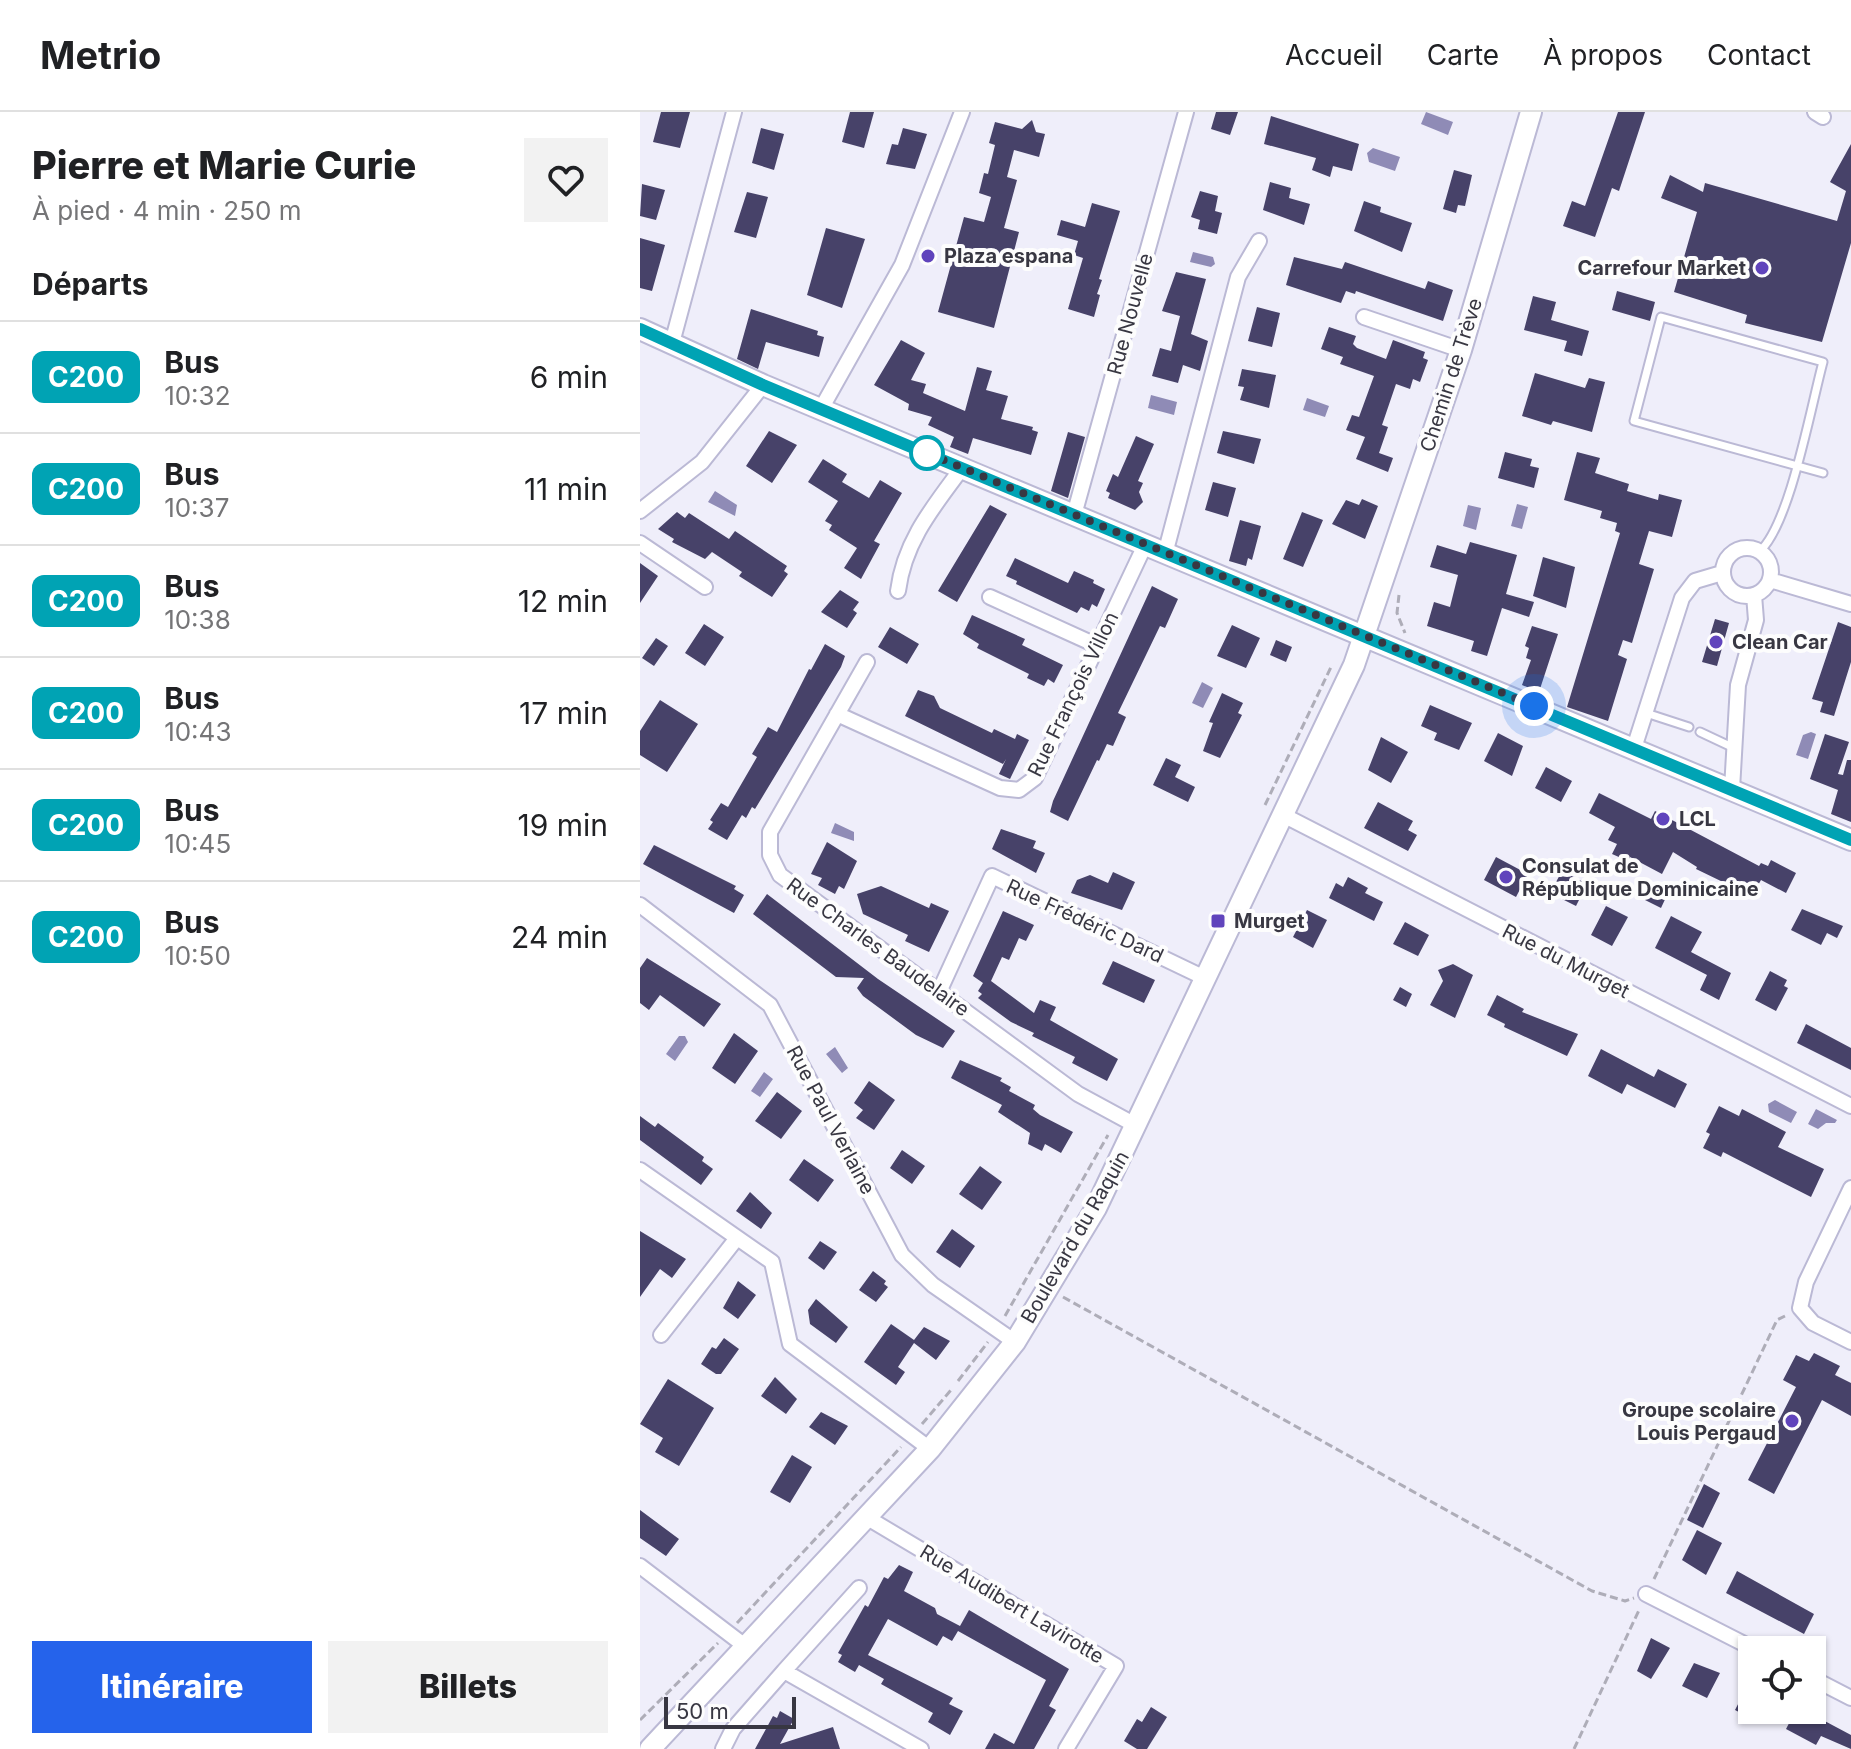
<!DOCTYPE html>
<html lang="fr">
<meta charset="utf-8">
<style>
body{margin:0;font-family:Inter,sans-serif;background:#f2f2f2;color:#202124;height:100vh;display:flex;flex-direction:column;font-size:30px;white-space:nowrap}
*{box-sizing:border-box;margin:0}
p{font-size:26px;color:#757577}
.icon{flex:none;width:44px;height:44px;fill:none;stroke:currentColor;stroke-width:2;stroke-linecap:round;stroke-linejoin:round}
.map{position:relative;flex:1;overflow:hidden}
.sheet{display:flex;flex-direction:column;background:#fff;width:640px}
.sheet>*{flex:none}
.badge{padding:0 16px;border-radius:12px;font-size:28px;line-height:52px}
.buttons{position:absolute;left:1098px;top:1524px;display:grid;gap:16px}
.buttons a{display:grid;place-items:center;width:88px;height:88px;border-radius:0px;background:#fff;box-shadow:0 2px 6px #0004;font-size:40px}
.scale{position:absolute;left:24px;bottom:20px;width:132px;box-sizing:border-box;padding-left:8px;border:4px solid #383742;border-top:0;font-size:22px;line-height:28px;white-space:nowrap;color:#383742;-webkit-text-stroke:6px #fdfdfd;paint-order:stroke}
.you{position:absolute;width:40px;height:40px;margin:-20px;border:6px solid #fff;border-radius:50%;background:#1a73e8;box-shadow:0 0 0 12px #1a73e833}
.map>.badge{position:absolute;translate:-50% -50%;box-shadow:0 0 0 4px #fff}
h2{padding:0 32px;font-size:30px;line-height:72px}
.round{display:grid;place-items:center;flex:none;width:84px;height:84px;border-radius:0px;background:#f2f2f2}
.overview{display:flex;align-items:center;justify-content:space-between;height:136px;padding:0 32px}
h1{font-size:38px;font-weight:800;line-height:60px}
.action{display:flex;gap:16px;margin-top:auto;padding:16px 32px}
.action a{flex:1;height:92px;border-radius:0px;background:#2563eb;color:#fff;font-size:32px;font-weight:800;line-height:92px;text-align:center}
.action a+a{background:#f2f2f2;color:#202124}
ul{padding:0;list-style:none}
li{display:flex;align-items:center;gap:24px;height:112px;padding:0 32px;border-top:2px solid #e0e0e0}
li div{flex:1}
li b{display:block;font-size:30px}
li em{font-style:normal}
li .badge{min-width:88px;font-weight:700;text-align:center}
header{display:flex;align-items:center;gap:48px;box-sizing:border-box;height:112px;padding:0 40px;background:#fff;border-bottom:2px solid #e0e0e0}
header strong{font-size:38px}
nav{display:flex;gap:44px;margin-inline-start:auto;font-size:28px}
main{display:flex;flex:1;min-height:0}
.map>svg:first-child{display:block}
.water{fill:#8f8bb6}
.building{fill:#474269}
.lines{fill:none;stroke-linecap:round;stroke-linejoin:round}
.lane-casing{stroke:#bbb9d5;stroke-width:11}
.street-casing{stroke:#bbb9d5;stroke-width:18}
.secondary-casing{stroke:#bbb9d5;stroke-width:24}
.path{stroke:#aeadb8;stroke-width:3;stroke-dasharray:8 4;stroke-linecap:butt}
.lane{stroke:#fff;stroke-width:7}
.street{stroke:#fff;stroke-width:14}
.secondary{stroke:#fff;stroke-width:20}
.line-casing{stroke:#fff;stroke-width:18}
.line{stroke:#00a3b4;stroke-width:12}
.walk{stroke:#383742;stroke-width:8;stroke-dasharray:0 14.4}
.poi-dot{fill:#6044bc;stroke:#fdfdfd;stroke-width:3}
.stop-dot{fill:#fff;stroke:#00a3b4;stroke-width:4}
.labels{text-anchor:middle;stroke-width:8;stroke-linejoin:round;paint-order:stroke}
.poi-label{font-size:20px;font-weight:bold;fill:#383742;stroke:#fdfdfd;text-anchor:start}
.street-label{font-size:20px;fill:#383742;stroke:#fdfdfd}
</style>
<header>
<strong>Metrio</strong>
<nav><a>Accueil</a><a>Carte</a><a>À propos</a><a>Contact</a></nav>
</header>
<main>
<section class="sheet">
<div class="overview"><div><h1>Pierre et Marie Curie</h1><p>À pied · 4 min · 250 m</p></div><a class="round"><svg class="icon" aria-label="heart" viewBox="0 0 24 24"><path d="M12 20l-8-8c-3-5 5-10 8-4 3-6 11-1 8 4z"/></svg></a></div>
<h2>Départs</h2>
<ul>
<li><span class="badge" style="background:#00a3b4;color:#fff">C200</span><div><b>Bus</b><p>10:32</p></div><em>6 min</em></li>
<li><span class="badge" style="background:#00a3b4;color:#fff">C200</span><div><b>Bus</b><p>10:37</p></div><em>11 min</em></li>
<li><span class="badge" style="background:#00a3b4;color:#fff">C200</span><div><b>Bus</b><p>10:38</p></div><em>12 min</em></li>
<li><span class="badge" style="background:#00a3b4;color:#fff">C200</span><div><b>Bus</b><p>10:43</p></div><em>17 min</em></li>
<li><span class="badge" style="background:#00a3b4;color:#fff">C200</span><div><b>Bus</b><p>10:45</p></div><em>19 min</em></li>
<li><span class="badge" style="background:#00a3b4;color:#fff">C200</span><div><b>Bus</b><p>10:50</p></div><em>24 min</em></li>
</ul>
<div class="action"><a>Itinéraire</a><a>Billets</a></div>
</section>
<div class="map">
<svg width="1211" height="1637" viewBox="0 0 1211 1637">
<rect width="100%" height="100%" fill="#efeefa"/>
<!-- water -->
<path class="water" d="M786,0l27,10 -5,13 -27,-11z
M733,36l27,9 -5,14 -26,-9 -2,-9z
M553,140l20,5 2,7 -4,3 -21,-5z
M511,283l26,7 -3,13 -26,-7z
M667,286l22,8 -4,11 -22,-7z
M75,379l22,14 -2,11 -27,-14z
M877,392l11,3 -6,22 -11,-3z
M828,393l13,3 -5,22 -13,-4z
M562,570l11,6 -10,20 -11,-5z
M1171,620l5,2 -8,25 -12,-4 7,-20z
M195,711l19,9v9l-23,-8z
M39,924h6l3,6 -13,19 -9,-7z
M195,935l13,21 -6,5 -16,-19z
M124,960l9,7 -13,18 -9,-6z
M1135,988l22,12 -6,11 -22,-11 -1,-8z
M1176,997l21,11 -2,3h-9l-8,6 -10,-5z"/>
<!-- building -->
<path class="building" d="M21,0h29l-10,36 -27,-6z
M210,0h24l-10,36 -22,-6z
M576,0h22l-8,23 -19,-6z
M978,0h27l-26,79 -7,-3 -17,49 -32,-11 9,-25 13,5z
M631,4l88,28 -7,27 -19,-5 -3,11 -18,-7 4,-12 -52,-14z
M392,8l4,12 9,2 -6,23 -25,-7 -7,27 10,3 -13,48 15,4 -25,96 -56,-16 26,-95 20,5 7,-25 -12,-4 5,-20 4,1 7,-29 -6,-2 6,-21 27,7z
M121,16l23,6 -10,36 -22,-7z
M263,16l24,6 -12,35 -29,-5 6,-20 6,1z
M1211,32v99l-29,99 -77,-19 2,-8 -73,-23 23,-80 -36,-14 9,-23 33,17 2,-9 132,38 9,-30 -16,-9z
M814,58l18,5 -7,31 -7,-1 -2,8 -13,-4z
M630,70l21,6 -2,10 21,6 -6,21 -41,-15z
M2,72l23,6 -9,30 -16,-4z
M560,79l18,5 -3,15 7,2 -5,21 -19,-5 2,-9 -9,-3z
M107,80l21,5 -12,41 -22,-6z
M724,89l17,6 -1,5 32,11 -10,29 -48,-21z
M452,91l28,8 -21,68 3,1 -5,14 3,1 -6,22 -26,-8 15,-51 -9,-3 4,-14 -21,-6 4,-15 24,7z
M186,116l39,11 -23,69 -35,-13z
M0,126l25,7 -13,46 -12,-3z
M654,145l48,12 3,-7 80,27 3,-8 25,9 -10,31 -87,-30 -1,3 -9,-3 -5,12 -55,-18z
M536,160l30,7 -15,55 17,7 -8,30 -17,-6 -5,18 -26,-7 8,-28 11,3 9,-35 -18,-5z
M977,179l38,11 -5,19 -38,-11z
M893,184l23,6 -5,18 38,11 -7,25 -18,-5 3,-10 -43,-11z
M617,195l23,6 -8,34 -24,-6z
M111,197l67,22 -1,4 7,2 -5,20 -53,-15 -8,27 -21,-10z
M689,215l27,9 -3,8 4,4 29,11 7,-19 32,12 -2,6 5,2 -8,22 -7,-3 -3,10 -14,-5 -14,41 6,2 -9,26 14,5 -5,14 -32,-13 9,-22 -19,-7 6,-15 7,2 15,-41 -34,-12 3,-7 -22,-8z
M261,228l24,13 -14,27 15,4 -3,9 42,18 12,-44 15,4 -6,19 22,6 -7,23 32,8 -1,3 6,2 -7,23 -58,-17 -5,16 -18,-7 4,-10 -26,-12 4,-8 -24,-7 1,-6 -35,-19z
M602,257l34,6 -7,33 -29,-8 4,-13 -6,-1z
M895,261l50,15 4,-10 16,4 -13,50 -39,-11 -2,4 -29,-9z
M129,319l28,14 -25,38 -26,-17z
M583,319l38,8 -7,25 -37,-11z
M428,320l17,5 -17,61 -17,-7z
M496,324l18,8 -16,37 5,2 -4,9 4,10 -8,8 -27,-12 2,-5 -4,-2 7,-17 5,3z
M865,340l27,7 -2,7 9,2 -5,20 -36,-10z
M937,340l23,6 -5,15 34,11 -2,7 31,9 1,-6 23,6 -10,37 -23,-6 -10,33 15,5 -22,74 -9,-3 -5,15 9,4 -19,62 -41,-14 53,-174 -5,-2 2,-8 -17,-5 2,-7 -38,-11z
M183,347l24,15 -5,8 27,16 11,-18 22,13 -28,48 6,3 -19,35 -17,-11 13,-20 -28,-18 3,-5 -7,-4 13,-20 -30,-19z
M573,370l23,6 -8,29 -23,-7z
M722,387l16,7 -13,33 -33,-15 14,-24 13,5z
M350,393l17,9 -50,88 -19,-11z
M37,400l8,6 4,-5 40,26 6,-8 52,35 -3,5 4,3 -16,23 -33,-21 3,-4 -30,-20 -7,7 -33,-17 2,-3 -16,-10z
M662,400l21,8 -20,47 -20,-8z
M600,408l21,6 -9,34 -4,-2 -2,8 -17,-5z
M830,430l47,13 -11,39 28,8 -5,15 -27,-9 -15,48 -16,-5 3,-10 -47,-15 7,-24 16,5 8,-32 -28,-8 7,-22 29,9z
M903,445l32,10 -9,41 -33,-12z
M375,446l53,25 6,-12 20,9 -1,3 12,6 -8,18 -5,-3 -3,7 -8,-4 -4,6 -61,-29 1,-3 -11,-5z
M0,451l18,13 -18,27z
M512,474l26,13 -13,29 -5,-2 -42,87 8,4 -13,29 -6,-2 -8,17 -2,-1 -29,61 -18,-9 3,-11z
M200,478l19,12 -6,8 4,3 -10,15 -26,-16z
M332,503l53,24 -3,6 41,20 -9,18 -6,-4 -4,7 -17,-8 2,-4 -52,-26 2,-4 -16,-10z
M1075,507l14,4 -12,43 -15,-4z
M1198,510l13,5v35l-17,54 -14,-4 3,-10 -11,-3z
M64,512l20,13 -19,29 -20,-13z
M592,513l28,13 -14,30 -29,-12z
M892,514l26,8 -19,58 -17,-7 9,-25 -5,-2 3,-10 -4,-2z
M250,515l29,17 -12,20 -29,-17z
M16,526l12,8 -14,20 -12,-8z
M636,528l16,7 -6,15 -16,-7z
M185,532l20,12 -4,11 -86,142 -3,-2 -6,11 -4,-3 -15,25 -19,-11 5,-7 -3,-2 11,-17 7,4 29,-50 -5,-3 16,-27 9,5 32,-63 2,1z
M278,578l16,6 6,12 52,25 2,-4 21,10 2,-5 12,6 -19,39 -11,-5 7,-15 -3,5 -98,-48z
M582,581l21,10 -5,10 4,2 -22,43 -17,-7 10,-28 -4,-1z
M20,588l38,24 -31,48 -27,-17v-24z
M790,593l42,18 -13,27 -25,-10 3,-7 -16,-7z
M858,621l25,13 -11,30 -28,-15z
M1185,622l24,8 -11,32 5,1 4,-15h4v62l-20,-8 7,-24 -28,-11z
M741,625l27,15 -17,31 -23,-13z
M526,646l15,7 -6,12 20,10 -7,15 -35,-17z
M906,655l26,14 -11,21 -26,-14z
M959,681l52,26 4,-8 104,55 2,-3 7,3 3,-6 25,13 -10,20 -25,-13 -8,14 -24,-14 -2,4 -31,-15 1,-2 -24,-15 -11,22 -32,-17 -2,4 -16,-7 5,-10 -9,-4 7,-13 -26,-14z
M738,690l35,19 -5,9 9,5 -9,16 -44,-23z
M361,717l35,12 -3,7 12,5 -9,20 -44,-24z
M187,730l30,19 -13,28 -5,-3 -4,8 -17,-9 4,-7 -11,-4z
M14,733l82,41 -2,3 10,6 -10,18 -91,-49z
M856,745l32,17 -12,23 -32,-17z
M922,759l25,13 -11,22 -26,-13z
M473,760l22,10 -13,28 -51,-17 6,-13 13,-5 18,8z
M708,765l20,11 -3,5 18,9 -9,19 -45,-23 7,-15 7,4z
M1012,773l16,8 -7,15 -16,-8z
M241,774l48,22 2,-5 18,8 -20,41 -24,-11 3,-6 -45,-21 -6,-20z
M127,782l111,85 77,52 -12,17 -27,-13 -53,-39 -6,-8 7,-10 -28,-1 -83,-63z
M966,794l22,11 -16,29 -21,-11z
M1162,797l41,17 -6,12 -10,-5 -6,12 -30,-15z
M667,798l20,10 -14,28 -20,-11z
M363,799l31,14 -8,16 -7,-3 -10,22 -7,-3 -11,24 43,32 6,-13 16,7 -6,13 68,39 -11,22 -35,-18 3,-6 -43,-21 2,-3 -23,-11 -33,-24 4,-4 -4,-3 5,-8 -10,-7z
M1031,804l31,16 -11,20 40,21 -12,27 -19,-10 7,-15 -52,-27z
M765,810l24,13 -11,21 -25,-12z
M7,846l74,46 -17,23 -44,-32 -11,15 -9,-7v-35z
M473,849l42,19 -11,23 -42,-19z
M813,852l20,11 -18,43 -25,-13 13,-24 -5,-11z
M1130,859l17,9 -3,6 4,2 -12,23 -21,-11z
M760,875l12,7 -6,13 -13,-7z
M857,883l27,14 -2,3 56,22 -11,22 -63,-29 1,-3 -18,-9z
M1166,912l45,24v22l-54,-27z
M94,921l24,18 -23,33 -23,-16z
M961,937l53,28 4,-8 29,15 -12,24 -48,-24 -5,10 -34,-18z
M320,948l42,18 -2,3 11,6 -2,4 26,14 -2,4 7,6 33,17 -12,21 -16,-9 -3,7 -14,-7 2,-11 -32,-21 4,-7 -51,-27z
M229,969l26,19 -21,30 -18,-12 7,-8 -9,-7z
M137,980l25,19 -21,28 -26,-18z
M1079,994l20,10 3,-7 44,23 -8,15 46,22 -13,28 -88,-45 -2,5 -18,-9 7,-14 -4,-2z
M0,1004l15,11 3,-4 46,34 -2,4 11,8 -12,16 -61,-45z
M262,1038l23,16 -13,18 -22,-16z
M164,1047l30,21 -16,22 -29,-22z
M340,1054l22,16 -20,28 -23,-16z
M110,1080l22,21 -11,16 -25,-18z
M312,1117l23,17 -15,22 -24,-16z
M0,1119l46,28 -14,19 -12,-9 -20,28z
M180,1129l17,11 -13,18 -16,-12z
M233,1159l13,10 -2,3 4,3 -12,15 -17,-12z
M98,1169l18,14 -18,24 -15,-11z
M176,1187l32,28 -12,16 -26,-19 -2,-14z
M251,1212l23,16 10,-13 26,14 -14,19 -22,-17 -16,24 7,5 -9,13 -32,-23z
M84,1226l15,11 -18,25h-5l-15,-10 11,-17 4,2z
M1174,1241l26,13 -5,9 16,8v33l-29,-16 -48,94 -26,-14 48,-93 -13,-7 13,-25 13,6z
M135,1265l22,22 -11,15 -25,-18z
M28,1267l46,29 -35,58 -24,-14 8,-14 -23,-14z
M181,1300l27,14 -13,19 -26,-18z
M152,1343l20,12 -22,36 -20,-11z
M1064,1372l16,9 -17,35 -16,-8z
M0,1398l39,29 -13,17 -26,-18z
M1057,1418l25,13 -16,32 -24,-15z
M259,1453l14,7 -9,19 31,17 2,6 23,12 9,-16 100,59 -20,37 7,4 -22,39h-49l9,-16 20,11 32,-64 -88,-49 -6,10 -9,-5 -6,10 -49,-27 -20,36 85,43 -4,6 14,7 -13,24 -22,-13 5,-9 -52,-29 3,-5 -25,-14 -4,7 -17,-10 4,-7 -4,-2 27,-48 3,2 16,-30 4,2z
M1097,1459l77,43 -10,20 -78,-41z
M1011,1526l19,10 -19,31 -14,-8z
M1054,1551l26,10 -13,25 -25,-12z
M1112,1565v42l-17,-9z
M511,1595l16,10 -20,32h-10l-13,-8 13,-22 5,3z
M1156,1598h8l47,25v14l-30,-13 -5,9 -30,-16z
M140,1599l14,8 -14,25 53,-17 7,22h-85l18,-33 4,2z"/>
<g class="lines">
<!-- lane casing -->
<g class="lane-casing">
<path id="lane" d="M1120,439c30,-27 51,-145 63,-189l-162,-45 -27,104 189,52
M1006,601l43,14
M1060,620l34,16"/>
</g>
<!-- street casing -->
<g class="street-casing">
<path id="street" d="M1175,0l8,5
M724,205l97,33
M32,231l62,-231
M181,297l81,-144 60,-153
M0,399l62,-49 61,-77
M434,403l112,-403
M0,431l65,44
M1083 460a24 24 0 1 1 48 0a24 24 0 1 1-48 0Z
M525,442l73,-277 21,-36
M1130,468l81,24
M258,479c6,-49 35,-84 64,-123
M350,485l108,49
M227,550l-97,170v23l10,20 298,219 59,32
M197,602l163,74 19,2 16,-12 110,-233
M994,636l48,-150 13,-17 27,-8
M1092,677l6,-104 18,-65 -2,-25
M643,703l568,291
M0,793l130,100 132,250 31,30 82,57
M299,880l53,-116 215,103
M0,1058l132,92 18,82 140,105
M1211,1076l-45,94 -6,26 13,15 38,19
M21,1223l76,-97
M226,1405l250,149 -50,83
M0,1454l105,80
M1006,1482l110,56
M144,1559l75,-83
M1172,1566l39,20
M83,1637l10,-20 51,-58 137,78"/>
</g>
<!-- secondary casing -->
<g class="secondary-casing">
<path id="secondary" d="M0,217l123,56 1088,455
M10,1637l280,-300 85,-107 81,-134 258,-543 107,-315 70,-238"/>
</g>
<!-- path -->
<path class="path" d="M759,483l-2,18 8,20
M625,693l67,-140
M423,1185l529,294 33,10 9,-3
M365,1204l103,-181
M318,1269l30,-39
M282,1312l29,-34
M1014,1467l123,-259 8,-4
M97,1511l164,-176
M0,1608l78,-77
M934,1637l66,-141"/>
<!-- lane -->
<use href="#lane" class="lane"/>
<!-- street -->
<use href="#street" class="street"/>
<!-- secondary -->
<use href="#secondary" class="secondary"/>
</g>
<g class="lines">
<!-- line casing -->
<g class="line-casing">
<path id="line" d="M0,217l123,56 1088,455"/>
</g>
<!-- line -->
<use href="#line" class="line"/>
<!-- walk -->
<path class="walk" d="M287,341l-5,-2 612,255"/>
</g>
<!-- markers -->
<g class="poi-dot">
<circle cx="288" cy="144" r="8"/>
<circle cx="1122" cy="156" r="8"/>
<circle cx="1076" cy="530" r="8"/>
<circle cx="1023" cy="707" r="8"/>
<circle cx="866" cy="765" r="8"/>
<rect x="570" y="801" width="16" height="16" rx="4"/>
<circle cx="1152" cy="1309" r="8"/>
</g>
<circle class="stop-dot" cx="287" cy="341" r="16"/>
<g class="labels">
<!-- poi labels -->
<g class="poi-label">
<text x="304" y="151">Plaza espana</text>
<text x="1106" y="163" text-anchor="end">Carrefour Market</text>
<text x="1092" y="537">Clean Car</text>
<text x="1039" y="714">LCL</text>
<text x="882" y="761">Consulat de<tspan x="882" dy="23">République Dominicaine</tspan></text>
<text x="594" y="816">Murget</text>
<text x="1136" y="1305" text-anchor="end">Groupe scolaire<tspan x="1136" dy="23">Louis Pergaud</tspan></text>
</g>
<!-- street labels -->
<g class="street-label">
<text transform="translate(490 202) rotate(-75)" y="7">Rue Nouvelle</text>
<text transform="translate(811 263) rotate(-72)" y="7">Chemin de Trève</text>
<text transform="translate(433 582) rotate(-64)" y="7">Rue François Villon</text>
<text transform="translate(445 809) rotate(25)" y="7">Rue Frédéric Dard</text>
<text transform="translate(238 835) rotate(36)" y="7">Rue Charles Baudelaire</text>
<text transform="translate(926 849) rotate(27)" y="7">Rue du Murget</text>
<text transform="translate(191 1008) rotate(62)" y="7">Rue Paul Verlaine</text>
<text transform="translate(435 1125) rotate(-60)" y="7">Boulevard du Raquin</text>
<text transform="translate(372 1492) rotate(31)" y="7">Rue Audibert Lavirotte</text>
</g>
</g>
</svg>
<div class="buttons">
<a><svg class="icon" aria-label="locate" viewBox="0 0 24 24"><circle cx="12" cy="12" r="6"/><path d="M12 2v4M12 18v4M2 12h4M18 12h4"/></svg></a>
</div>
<div class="scale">50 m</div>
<div class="you" style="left:894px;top:594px"></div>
</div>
</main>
